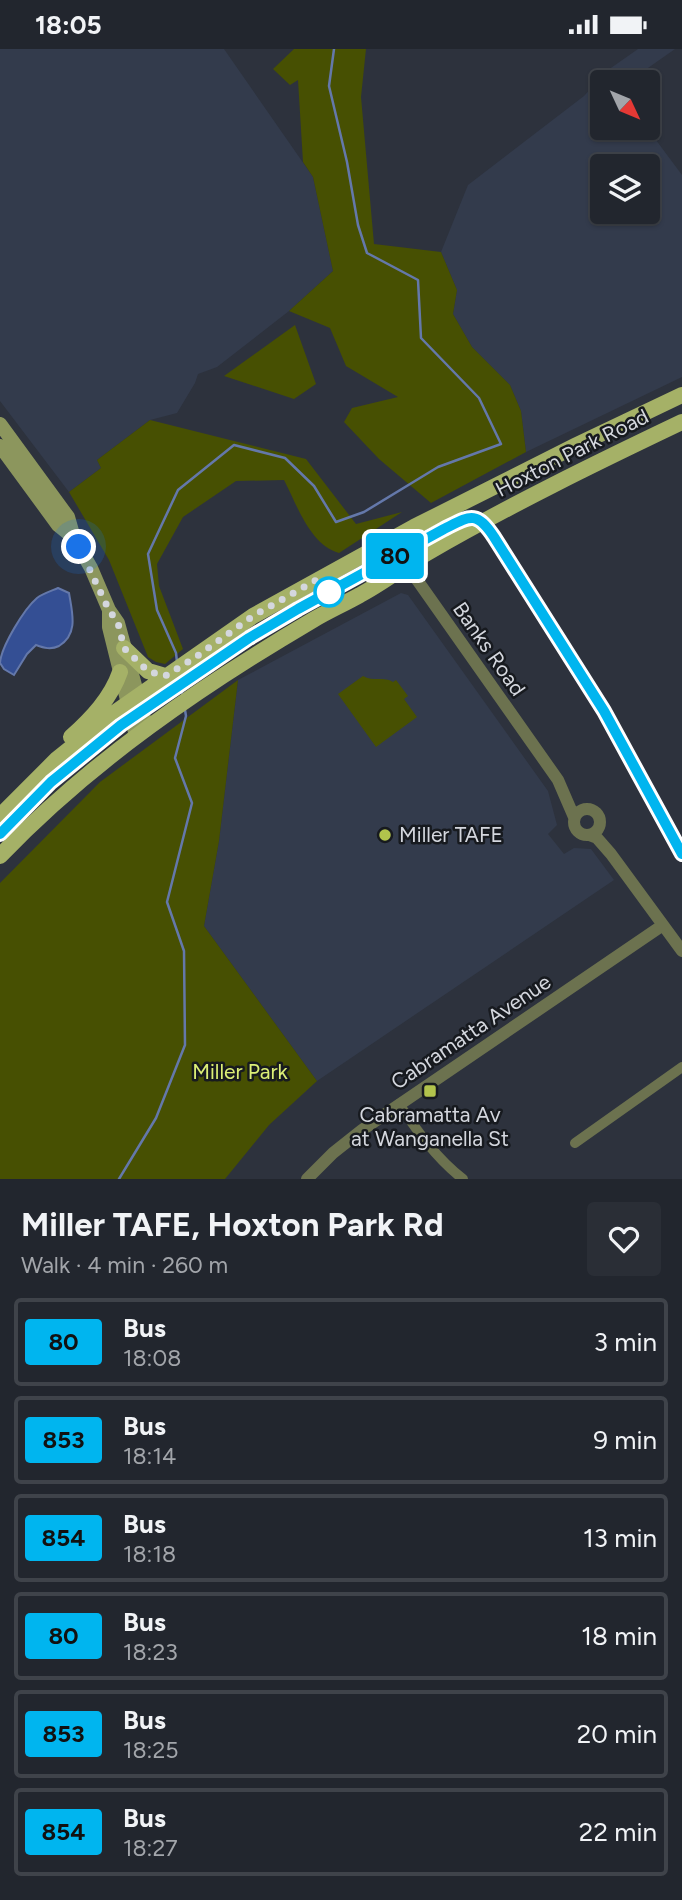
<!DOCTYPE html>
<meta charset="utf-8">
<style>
body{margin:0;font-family:Figtree,sans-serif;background:#2a2e36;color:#f1f3f6;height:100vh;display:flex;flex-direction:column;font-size:26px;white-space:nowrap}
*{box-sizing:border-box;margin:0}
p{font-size:23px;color:#a2a5aa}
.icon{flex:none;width:38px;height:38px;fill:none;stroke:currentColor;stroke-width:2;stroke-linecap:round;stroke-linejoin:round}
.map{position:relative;height:1130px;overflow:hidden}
.side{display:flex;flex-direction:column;background:#22262e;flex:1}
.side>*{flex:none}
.badge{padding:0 14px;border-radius:5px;font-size:24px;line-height:46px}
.needle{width:46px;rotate:134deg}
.tools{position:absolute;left:590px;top:21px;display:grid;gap:14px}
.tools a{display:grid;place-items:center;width:70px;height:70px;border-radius:7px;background:#22262e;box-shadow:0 2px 5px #0004,0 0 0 2px #3f434a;font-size:35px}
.you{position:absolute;width:35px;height:35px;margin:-18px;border:5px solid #fff;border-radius:50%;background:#1a73e8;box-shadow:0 0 0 10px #1a73e833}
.map>.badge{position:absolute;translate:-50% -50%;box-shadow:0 0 0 4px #fff}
.round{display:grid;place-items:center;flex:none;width:74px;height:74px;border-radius:7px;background:#2a2e36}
.overview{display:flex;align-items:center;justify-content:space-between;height:119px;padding:0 21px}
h1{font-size:33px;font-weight:700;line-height:52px}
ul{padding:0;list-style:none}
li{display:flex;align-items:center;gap:21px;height:88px;margin:0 14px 10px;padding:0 7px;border:4px solid #3f434a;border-radius:7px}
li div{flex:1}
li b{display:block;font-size:26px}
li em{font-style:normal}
li .badge{min-width:77px;font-weight:700;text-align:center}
.status{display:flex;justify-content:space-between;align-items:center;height:49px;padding:0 35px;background:#22262e;direction:ltr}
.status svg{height:19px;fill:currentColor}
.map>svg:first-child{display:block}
.built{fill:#333b4c;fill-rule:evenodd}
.green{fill:#475002}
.water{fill:#344f94;stroke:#6478aa;stroke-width:2}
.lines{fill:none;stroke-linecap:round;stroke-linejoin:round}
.stream{stroke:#6478aa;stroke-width:2.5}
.minor{stroke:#6c724f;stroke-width:10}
.tertiary{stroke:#6c724f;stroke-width:12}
.secondary{stroke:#8c965d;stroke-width:14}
.primary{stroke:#a5b167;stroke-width:16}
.line-casing{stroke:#fff;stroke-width:16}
.line{stroke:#00b5ef;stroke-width:10}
.walk{stroke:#d4d7de;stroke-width:7;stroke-dasharray:0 12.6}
.stop-dot{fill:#fff;stroke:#00b5ef;stroke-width:3.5}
.poi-dot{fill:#b2c34c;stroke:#171a1f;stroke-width:2.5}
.labels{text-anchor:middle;stroke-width:5;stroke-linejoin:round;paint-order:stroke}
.street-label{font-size:21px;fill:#d4d7de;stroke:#171a1f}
.poi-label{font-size:21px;fill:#d4d7de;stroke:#171a1f;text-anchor:start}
.park-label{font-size:21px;fill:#dcef76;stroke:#171a1f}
</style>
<div class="status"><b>18:05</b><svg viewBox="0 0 49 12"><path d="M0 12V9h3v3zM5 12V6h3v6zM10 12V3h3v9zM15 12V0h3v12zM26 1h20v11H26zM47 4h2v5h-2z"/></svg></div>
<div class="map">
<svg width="682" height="1130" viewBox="0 0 682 1130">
<rect width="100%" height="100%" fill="#2d323d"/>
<!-- built -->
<path class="built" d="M0,0h224l89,128 20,94 -44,40 -72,56 -19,7 -3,9 -18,30 -27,7 -53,40 4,8 -32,24 -69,-91z
M638,0h37l-47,33h-26v46h45l35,47v202l-156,75 -5,-41 -11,-26 -38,-38 -19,-33 4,-24 -16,-38 27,-67 116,-89 24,-26zM602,117h46v46h-46z
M401,544l7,2 140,196 9,34 -9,9 16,20 10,-6 17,1 23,31 -297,201 -113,-155 15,-85 19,-161z"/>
<!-- green -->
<path class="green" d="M294,0h72l-5,48 13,147 67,8 16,38 -4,24 19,33 38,38 11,26 5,41 -95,51 -52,-44 -35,-37 8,-14 46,-11 -52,-31 -16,-38 -41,-17 44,-40 -20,-94 -10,-15 -5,-82 -8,5 -17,-16z
M295,276l21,59 -22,15 -70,-23z
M150,371l156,39 50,65 46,-12 -63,41c-29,-8 -42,-48 -55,-73l-48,1 -53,36 -26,47 2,22 24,63 -18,15 -9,-2 -8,-5 -39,-97 -40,-68 32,-24 -4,-8z
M363,627c10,6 21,0 30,6l3,-2 12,16 -4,3 13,18 -41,30 -38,-53z
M238,631l-19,161 -15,85 113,155 -48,44 -44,54h-225v-296l100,-101z"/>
<!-- water -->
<path class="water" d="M58,539l11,5c3,19 10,41 -10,53 -8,4 -15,2 -23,-1l-9,9 -13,21 -10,-6 -4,-6c1,-16 24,-54 37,-65 5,-4 14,-7 21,-10z"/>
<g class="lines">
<!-- stream -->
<path class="stream" d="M177,613l-1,-9 -19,-43 -9,-56 30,-64 56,-45 51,13 29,28 22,36 28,-10 74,-45 63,-23 -22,-46 -58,-60 -3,-58 -51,-27 -9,-28 -11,-63 -18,-76 5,-37
M179,627l4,21
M119,1130l37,-61 29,-73 -1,-94 -17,-49 25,-99 -17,-45 11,-42 -1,-6"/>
<!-- minor -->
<path class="minor" d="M399,1055c19,28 37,54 64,75
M575,1094l107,-76"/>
<!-- tertiary -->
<path class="tertiary" d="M389,491l169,240 16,37
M574 773a13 13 0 1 1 26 0a13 13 0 1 1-26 0Z
M589,786l8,3 14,16 71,97
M307,1130l26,-26 29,-23 301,-205"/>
<!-- secondary -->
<path class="secondary" d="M0,375l68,93 6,21 17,30 18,42 9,13 29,106
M0,397l58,79 16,13
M109,561v17l27,109"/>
<!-- primary -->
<path class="primary" d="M124,599l24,23 17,5
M71,688c21,-19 40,-39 49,-65
M0,767l57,-57 60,-48 136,-95 161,-89 161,-81 107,-51
M0,807c91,-95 201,-170 313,-236 15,-9 31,-16 47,-25 23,-12 44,-29 67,-42 83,-48 169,-90 255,-131"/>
</g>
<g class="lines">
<!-- line casing -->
<g class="line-casing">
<path id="line" d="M0,785l51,-52 70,-57 128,-87 49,-29 146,-80c26,-13 32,-19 50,8l110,174 78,143"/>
</g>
<!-- line -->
<use href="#line" class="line"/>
<!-- walk -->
<path class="walk" d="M79,498l30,63 9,13 6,25 24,23 17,5 28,-17 60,-43 65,-37 11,13"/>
</g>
<!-- markers -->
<circle class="stop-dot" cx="329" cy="543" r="14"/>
<g class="poi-dot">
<circle cx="385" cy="786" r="7"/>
<rect x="423" y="1035" width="14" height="14" rx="3.5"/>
</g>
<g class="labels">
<!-- street labels -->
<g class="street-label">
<text transform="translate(572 404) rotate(-27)" y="7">Hoxton Park Road</text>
<text transform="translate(489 600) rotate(55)" y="7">Banks Road</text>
<text transform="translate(471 983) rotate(-34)" y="7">Cabramatta Avenue</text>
</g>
<!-- poi labels -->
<g class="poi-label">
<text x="399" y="793">Miller TAFE</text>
<text x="430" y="1073" text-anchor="middle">Cabramatta Av<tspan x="430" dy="24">at Wanganella St</tspan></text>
</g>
<!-- park labels -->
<g class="park-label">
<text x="240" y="1030">Miller Park</text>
</g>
</g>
</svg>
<div class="tools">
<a><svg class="needle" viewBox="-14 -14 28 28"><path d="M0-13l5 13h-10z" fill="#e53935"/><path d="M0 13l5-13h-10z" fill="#a2a5aa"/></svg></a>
<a><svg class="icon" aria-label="layers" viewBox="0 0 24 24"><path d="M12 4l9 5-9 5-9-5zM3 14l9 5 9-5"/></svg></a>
</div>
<div class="you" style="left:79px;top:498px"></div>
<b class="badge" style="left:395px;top:507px;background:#00b5ef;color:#111">80</b>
</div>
<section class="side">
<div class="overview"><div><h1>Miller TAFE, Hoxton Park Rd</h1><p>Walk · 4 min · 260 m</p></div><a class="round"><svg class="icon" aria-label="heart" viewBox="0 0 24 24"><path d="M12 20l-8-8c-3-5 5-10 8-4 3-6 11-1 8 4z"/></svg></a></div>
<ul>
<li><span class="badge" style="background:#00b5ef;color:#111">80</span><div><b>Bus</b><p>18:08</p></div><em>3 min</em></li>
<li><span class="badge" style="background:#00b5ef;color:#111">853</span><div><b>Bus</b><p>18:14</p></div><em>9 min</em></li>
<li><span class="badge" style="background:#00b5ef;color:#111">854</span><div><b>Bus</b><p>18:18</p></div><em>13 min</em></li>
<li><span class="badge" style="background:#00b5ef;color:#111">80</span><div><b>Bus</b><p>18:23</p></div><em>18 min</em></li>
<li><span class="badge" style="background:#00b5ef;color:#111">853</span><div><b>Bus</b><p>18:25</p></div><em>20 min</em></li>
<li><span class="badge" style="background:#00b5ef;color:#111">854</span><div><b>Bus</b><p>18:27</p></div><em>22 min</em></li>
</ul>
</section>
